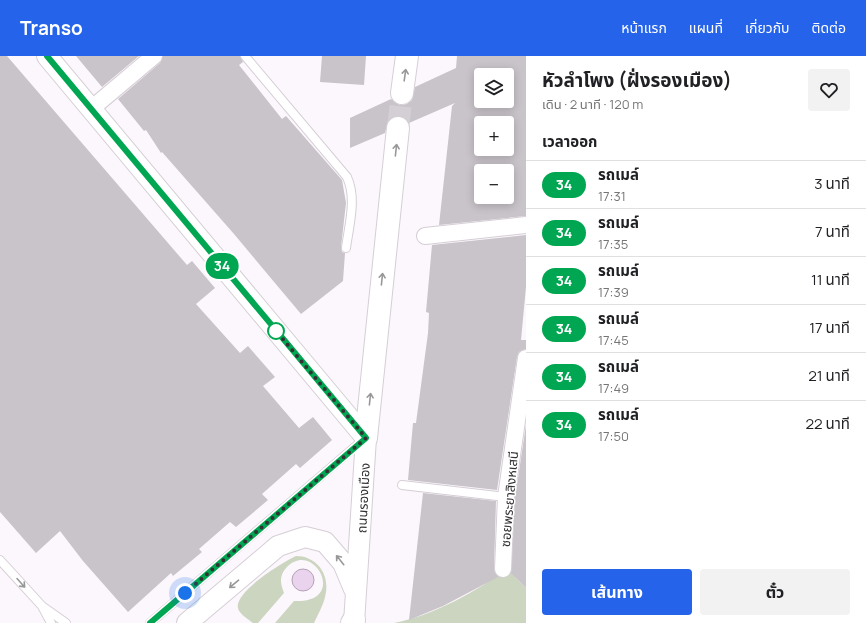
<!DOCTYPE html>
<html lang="th">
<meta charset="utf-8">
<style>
body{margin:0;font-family:Manrope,"Noto Sans Thai",sans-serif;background:#f2f2f2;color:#202124;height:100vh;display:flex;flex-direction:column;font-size:15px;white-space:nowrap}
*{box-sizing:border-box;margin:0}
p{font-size:13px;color:#757577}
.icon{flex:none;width:22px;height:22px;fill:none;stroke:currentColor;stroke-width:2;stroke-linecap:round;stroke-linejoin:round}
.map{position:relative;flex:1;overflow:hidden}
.side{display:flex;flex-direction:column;background:#fff;width:340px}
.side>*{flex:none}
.badge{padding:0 8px;border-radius:13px;font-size:14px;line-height:26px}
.controls{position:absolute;left:474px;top:12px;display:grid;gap:8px}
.controls a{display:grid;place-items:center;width:40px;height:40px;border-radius:4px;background:#fff;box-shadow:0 2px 10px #0003;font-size:20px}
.you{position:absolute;width:20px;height:20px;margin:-10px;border:3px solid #fff;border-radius:50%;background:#1a73e8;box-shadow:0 0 0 6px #1a73e833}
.map>.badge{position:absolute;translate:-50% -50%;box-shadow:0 0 0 2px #fff}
h2{padding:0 16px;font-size:15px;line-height:36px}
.round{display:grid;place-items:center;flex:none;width:42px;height:42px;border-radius:4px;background:#f2f2f2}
.summary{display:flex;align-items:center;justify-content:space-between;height:68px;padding:0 16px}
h1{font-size:19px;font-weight:700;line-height:30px}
.primary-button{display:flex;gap:8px;margin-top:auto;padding:8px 16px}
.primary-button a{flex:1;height:46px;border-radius:4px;background:#2563eb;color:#fff;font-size:16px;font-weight:700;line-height:46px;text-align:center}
.primary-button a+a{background:#f2f2f2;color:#202124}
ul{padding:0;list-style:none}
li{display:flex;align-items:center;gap:12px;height:48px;padding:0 16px;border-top:1px solid #e0e0e0}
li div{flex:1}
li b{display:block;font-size:15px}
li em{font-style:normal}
li .badge{min-width:44px;font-weight:700;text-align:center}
header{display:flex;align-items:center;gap:24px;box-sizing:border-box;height:56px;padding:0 20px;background:#2563eb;color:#fff}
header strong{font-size:19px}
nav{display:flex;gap:22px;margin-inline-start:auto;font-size:14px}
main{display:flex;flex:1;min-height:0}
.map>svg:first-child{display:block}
.green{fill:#cbd5bf}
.water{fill:#ead3ed;stroke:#b3a2b5}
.building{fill:#c9c3ca;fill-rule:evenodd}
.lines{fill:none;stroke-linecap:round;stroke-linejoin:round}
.motorway-tunnel{stroke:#d4cfd5;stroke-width:22;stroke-dasharray:22 11;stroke-linecap:butt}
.service-casing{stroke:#d5cfd5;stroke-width:10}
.minor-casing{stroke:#d5cfd5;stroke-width:18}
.tertiary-casing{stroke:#d5cfd5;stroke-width:22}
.primary-casing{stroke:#d5cfd5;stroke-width:24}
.motorway-casing{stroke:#d5cfd5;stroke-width:24}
.service{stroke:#fff;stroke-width:8}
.minor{stroke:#fff;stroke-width:16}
.tertiary{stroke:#fff;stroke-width:20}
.primary{stroke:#fff;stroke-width:22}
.motorway{stroke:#fff;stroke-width:22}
.oneway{stroke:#999899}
.line-casing{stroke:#fff;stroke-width:9}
.line{stroke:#00a651;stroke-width:6}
.walk{stroke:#333133;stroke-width:4;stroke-dasharray:0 7.2}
.stop-dot{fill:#fff;stroke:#00a651;stroke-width:2}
.labels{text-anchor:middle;stroke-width:3;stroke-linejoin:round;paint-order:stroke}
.street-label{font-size:13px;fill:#333133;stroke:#fff}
</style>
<header>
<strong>Transo</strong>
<nav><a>หน้าแรก</a><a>แผนที่</a><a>เกี่ยวกับ</a><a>ติดต่อ</a></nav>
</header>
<main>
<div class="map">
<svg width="526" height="567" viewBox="0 0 526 567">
<rect width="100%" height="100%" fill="#fcf6fd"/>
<!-- green -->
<path class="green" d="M296,500c21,0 35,19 29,41 -2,9 -7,17 -11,26h-39l19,-22c55,3 20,-62 -7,-34 -8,8 -7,16 -3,26l-26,30h-5c-5,-4 -14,-9 -15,-15 -4,-16 45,-46 58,-52z
M509,511l7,11 10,10v35h-132c38,-7 84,-32 115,-56z"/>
<!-- water -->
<path class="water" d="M292 524a11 11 0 1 1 22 0a11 11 0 1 1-22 0Z"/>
<!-- building -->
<path class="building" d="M0,0h7l180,209 5,-4 23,27 -19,16 44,49 8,-7 27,31 -12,9 36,42 14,-11 19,23 -32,28 -4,-4 -34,30 6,6 -32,27 -6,-5 -31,27 3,3 -29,24 -2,-3 -43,39 -45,-51 -23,-30 -24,22 -36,-41z
M76,0h63l-37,31z
M163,0h77l3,6 -4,3 43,54 4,-3 56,64 4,23 -5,44 1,5 3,1 -2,28 -42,33 -67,-80 -72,-82 -1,1 -15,-23 -2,1 -26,-32 42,-36z
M322,0h44l-2,29 -44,-3z
M457,0h69v160l-87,9 13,-119 3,-3 -46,20 -4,-5 -6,-2h-6l-5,5 -3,12 -35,15v-30l41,-19 9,6 7,-1 5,-4 3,-13 41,-19zM481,19h26v26h-26zM481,67h26v26h-26zM481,115h26v26h-26z
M526,179v52l-5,53h5v9l-7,3 -2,5 -20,133 -89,-10 5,-57h3l12,-90 1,-20 -3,-1 6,-67z
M526,369v163l-15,-15 4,-75z
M423,437l73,8 -2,68 4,8 -55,29 -34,14z"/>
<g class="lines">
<!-- motorway-tunnel -->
<path class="motorway-tunnel" d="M398,72l4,-35"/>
<!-- service casing -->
<g class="service-casing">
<path id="service" d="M245,0l102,121c10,22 2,48 -1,71
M402,429l104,12
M0,504l42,46 24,17
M43,552l8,15
M150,567l213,-183"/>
</g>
<!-- minor casing -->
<g class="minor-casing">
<path id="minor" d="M91,53l63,-53
M425,180l101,-11
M503,513l3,-72 20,-139"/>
</g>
<!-- tertiary casing -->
<g class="tertiary-casing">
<path id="tertiary" d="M47,0l319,382 -12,185
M187,567l91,-77 27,-9 20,5 18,21 11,26"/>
</g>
<!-- primary casing -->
<g class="primary-casing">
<path id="primary" d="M352,567l2,-3"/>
</g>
<!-- motorway casing -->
<g class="motorway-casing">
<path id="motorway" d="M402,37l5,-37
M366,382l32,-310"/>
</g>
<!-- service -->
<use href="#service" class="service"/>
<!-- minor -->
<use href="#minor" class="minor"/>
<!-- tertiary -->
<use href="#tertiary" class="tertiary"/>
<!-- primary -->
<use href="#primary" class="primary"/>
<!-- motorway -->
<use href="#motorway" class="motorway"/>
</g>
<!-- one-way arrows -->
<defs><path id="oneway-shaft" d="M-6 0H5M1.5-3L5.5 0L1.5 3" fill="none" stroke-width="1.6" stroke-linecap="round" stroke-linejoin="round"/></defs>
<g class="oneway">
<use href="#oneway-shaft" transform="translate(405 19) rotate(-82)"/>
<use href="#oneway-shaft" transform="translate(396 94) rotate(-84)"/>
<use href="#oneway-shaft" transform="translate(382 223) rotate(-84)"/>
<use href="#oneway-shaft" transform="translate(370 343) rotate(-84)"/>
<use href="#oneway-shaft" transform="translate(340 504) rotate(-129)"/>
<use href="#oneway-shaft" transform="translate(21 527) rotate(48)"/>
<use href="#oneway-shaft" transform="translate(234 528) rotate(140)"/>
</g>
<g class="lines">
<!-- line casing -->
<g class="line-casing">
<path id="line" d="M47,0l319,382 -216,185"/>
</g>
<!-- line -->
<use href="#line" class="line"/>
<!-- walk -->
<path class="walk" d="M185,537l181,-155 -90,-107"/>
</g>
<!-- markers -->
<circle class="stop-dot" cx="276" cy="275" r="8"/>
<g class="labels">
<!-- street labels -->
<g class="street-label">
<text transform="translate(363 442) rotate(-87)" y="5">ถนนรองเมือง</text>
<text transform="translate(509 443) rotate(-85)" y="5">ซอยพระยาสิงหเสนี</text>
</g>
</g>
</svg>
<div class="controls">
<a><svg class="icon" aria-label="layers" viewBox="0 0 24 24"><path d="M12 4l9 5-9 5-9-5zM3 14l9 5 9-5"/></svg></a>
<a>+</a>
<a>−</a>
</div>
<div class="you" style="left:185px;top:537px"></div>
<b class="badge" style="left:222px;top:210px;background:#00a651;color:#fff">34</b>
</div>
<section class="side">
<div class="summary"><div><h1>หัวลำโพง (ฝั่งรองเมือง)</h1><p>เดิน · 2 นาที · 120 m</p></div><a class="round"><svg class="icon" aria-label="heart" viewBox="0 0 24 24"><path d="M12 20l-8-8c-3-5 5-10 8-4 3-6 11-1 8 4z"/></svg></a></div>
<h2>เวลาออก</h2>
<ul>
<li><span class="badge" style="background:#00a651;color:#fff">34</span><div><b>รถเมล์</b><p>17:31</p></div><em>3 นาที</em></li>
<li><span class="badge" style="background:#00a651;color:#fff">34</span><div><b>รถเมล์</b><p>17:35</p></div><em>7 นาที</em></li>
<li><span class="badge" style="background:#00a651;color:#fff">34</span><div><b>รถเมล์</b><p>17:39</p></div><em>11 นาที</em></li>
<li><span class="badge" style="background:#00a651;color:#fff">34</span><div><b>รถเมล์</b><p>17:45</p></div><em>17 นาที</em></li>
<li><span class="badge" style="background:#00a651;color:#fff">34</span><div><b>รถเมล์</b><p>17:49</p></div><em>21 นาที</em></li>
<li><span class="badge" style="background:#00a651;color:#fff">34</span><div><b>รถเมล์</b><p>17:50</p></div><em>22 นาที</em></li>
</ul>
<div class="primary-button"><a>เส้นทาง</a><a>ตั๋ว</a></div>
</section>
</main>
